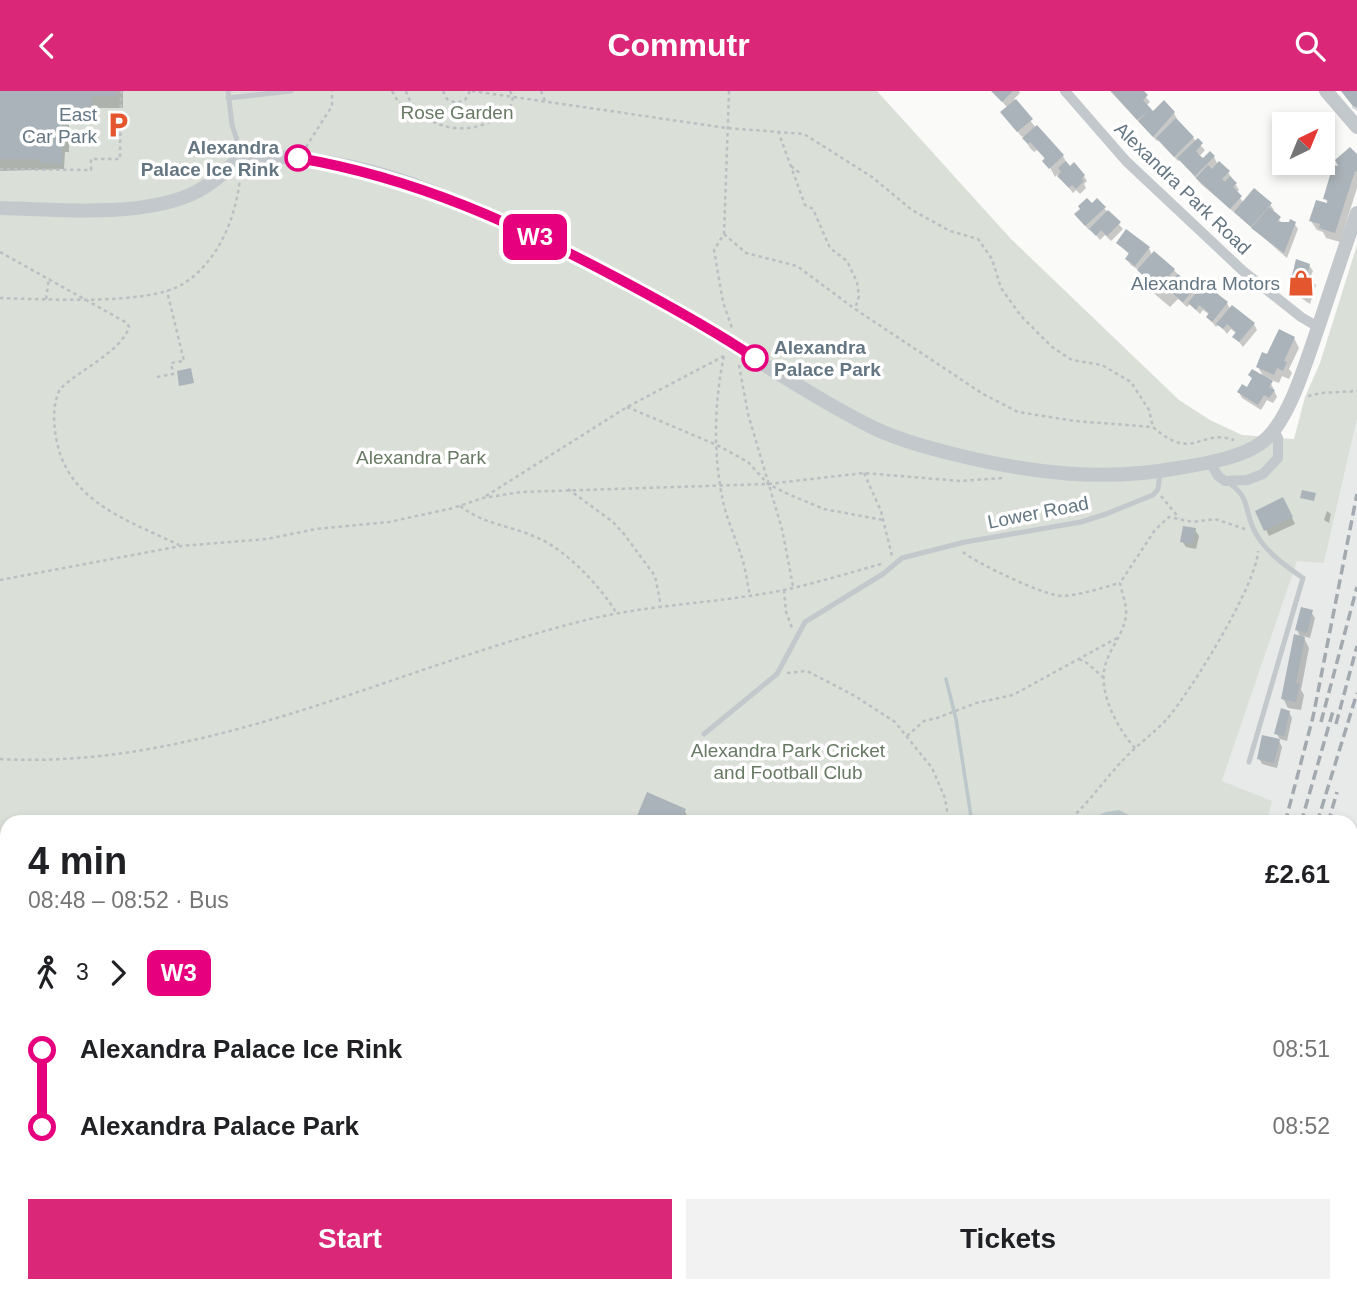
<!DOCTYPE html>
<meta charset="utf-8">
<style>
body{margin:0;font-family:Helvetica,sans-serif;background:#f2f2f2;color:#202124;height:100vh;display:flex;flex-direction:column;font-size:26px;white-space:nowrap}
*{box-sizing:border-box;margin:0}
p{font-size:23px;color:#757577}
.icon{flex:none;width:38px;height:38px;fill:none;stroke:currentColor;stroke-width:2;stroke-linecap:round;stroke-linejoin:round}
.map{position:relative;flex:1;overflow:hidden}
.details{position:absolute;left:0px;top:724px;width:1358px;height:478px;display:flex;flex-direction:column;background:#fff;border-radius:21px 21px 0 0;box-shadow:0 4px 10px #0003}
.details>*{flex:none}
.badge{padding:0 14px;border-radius:10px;font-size:24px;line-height:46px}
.needle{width:46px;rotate:43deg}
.controls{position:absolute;left:1272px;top:21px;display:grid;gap:14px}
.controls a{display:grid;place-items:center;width:63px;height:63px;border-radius:0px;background:#fff;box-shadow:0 4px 10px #0003;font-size:35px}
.map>.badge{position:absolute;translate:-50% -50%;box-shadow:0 0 0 4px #fff}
.legs{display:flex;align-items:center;gap:10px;height:77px;padding:0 28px;font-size:23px}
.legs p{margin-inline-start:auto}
.overview{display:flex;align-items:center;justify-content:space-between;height:119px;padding:0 28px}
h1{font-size:38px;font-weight:700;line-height:52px}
.primary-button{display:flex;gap:14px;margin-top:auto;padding:14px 28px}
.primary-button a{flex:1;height:80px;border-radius:0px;background:#db2777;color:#fff;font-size:28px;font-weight:700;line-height:80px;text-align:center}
.primary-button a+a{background:#f2f2f2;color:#202124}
ul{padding:0 28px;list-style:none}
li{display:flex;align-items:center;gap:24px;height:77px;font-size:26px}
li i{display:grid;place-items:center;width:10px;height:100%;margin:0 9px;background:currentColor}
li i::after{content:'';width:18px;height:18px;margin:-9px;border:5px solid;border-radius:50%;background:#fff}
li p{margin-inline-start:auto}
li:first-child i{background:linear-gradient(#0000 50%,currentColor 0)}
li:last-child i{background:linear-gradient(currentColor 50%,#0000 0)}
header{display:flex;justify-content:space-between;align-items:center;height:91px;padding:0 28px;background:#db2777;color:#fff;font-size:32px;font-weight:700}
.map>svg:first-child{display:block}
.built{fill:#e8e9e9}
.green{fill:#dadfd7}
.water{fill:#bbc7cb}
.shadow{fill:#0003}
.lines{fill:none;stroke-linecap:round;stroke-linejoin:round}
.stream{stroke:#bbc7cb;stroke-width:3.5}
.canal{stroke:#bbc7cb;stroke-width:14}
.building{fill:#aab3b9}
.minor-tunnel{stroke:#d5d9db;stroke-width:10;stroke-dasharray:10 5;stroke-linecap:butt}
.path{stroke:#bbbfc2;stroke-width:2.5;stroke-dasharray:3.5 3.5;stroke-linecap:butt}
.service{stroke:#c3c8cc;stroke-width:5}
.minor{stroke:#c3c8cc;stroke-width:10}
.tertiary{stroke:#c3c8cc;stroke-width:14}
.rail{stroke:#a2aab0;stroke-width:3.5;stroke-dasharray:10 5;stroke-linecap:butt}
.line-1-casing{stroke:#fff;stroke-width:16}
.line-1{stroke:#e6007e;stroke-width:10}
.stop-1-dot{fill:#fff;stroke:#e6007e;stroke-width:3.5}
.labels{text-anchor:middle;stroke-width:7;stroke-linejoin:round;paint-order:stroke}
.park-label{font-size:19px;fill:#687a64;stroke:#fff}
.poi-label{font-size:19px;fill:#657683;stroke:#fff;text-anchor:end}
.stop-label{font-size:19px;font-weight:bold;fill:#657683;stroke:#fff;text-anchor:end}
.street-label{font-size:19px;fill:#657683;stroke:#fff}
</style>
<header><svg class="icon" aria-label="back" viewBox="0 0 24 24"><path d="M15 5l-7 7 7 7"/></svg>Commutr<svg class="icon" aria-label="search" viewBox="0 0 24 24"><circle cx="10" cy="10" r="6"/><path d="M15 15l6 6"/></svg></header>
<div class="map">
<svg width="1357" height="1202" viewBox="0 0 1357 1202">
<rect width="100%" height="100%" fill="#fafaf8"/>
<!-- built -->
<path class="built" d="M1357,328v639l-6,-2v-233l-84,-1 -45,-41 75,-221 27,3z
M1351,1140l6,7v55h-52l3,-7h43z
M728,1195h484l-2,7h-484z"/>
<!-- green -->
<path class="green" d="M0,0h877l134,148 168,161 31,20 32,15 52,4 11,-42 15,-34 37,-118v174l-33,144 -27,-2 -75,220 50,20 -5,21 -1260,1v168l-7,-2z
M1351,965l6,2v83l-6,16z
M291,1195h49l-7,7h-50z
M423,1195h304l-2,7h-292z
M1262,1195h46l-3,7h-45z"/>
<!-- water -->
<path class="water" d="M1119,719l10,5 4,7h-50l23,-10z
M733,1195h329l-2,7h-328z"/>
<!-- shadow -->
<path class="shadow" d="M0,0h123v17h-25l1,14 -30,-1v31h-4l-1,17 -64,2z
M992,0h27l1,2 -6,6 22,29 27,28 5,9 16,11 3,5 -3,3 2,4 -6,6 -4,-4 -3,3 -15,-19 -3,3 -9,-17 -9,-10 -3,2 -4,-4 -7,-12 -1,1 -16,-19 2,-10z
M1110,0h31l9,11 -4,4 7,7h21l3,6 -1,2 29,29 -6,7 4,4 11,-4 4,8 10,7 11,18 -3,3 8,10 26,1 4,6 -2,2 11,12 11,-1 4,6 -11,29 -86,-74 -21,-24 -2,1 -19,-21 -2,1z
M1357,66v31l-17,54 -14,-4 -3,-6 -6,-2 -6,-9 18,-15 -4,-8z
M1104,117l19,21 -12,12 -6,-6 -5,5 -9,-11 -2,1 -9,-10z
M1118,152l31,5 3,7 2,-2 20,17 23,25 30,8 3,6 24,15 3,6 -14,17 -8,-10 2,-3 -6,-5 -4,5 -8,-10 -3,3 -8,-10 2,-2 -7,-5 -3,4 -10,-10 -3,3 -9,-8 -8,8 -20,-17 -10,-19 -9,-6 -4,-6 3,-4z
M1309,174l4,6 -3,7 6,7 -6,19 -15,-10 -4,-6z
M1294,247l5,10 -10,21 3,4 -3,6 -7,-3 -3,7 -10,-4 8,18 -4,6 -6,-3 -6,10 -19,-12 -3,-6 8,-3 6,-9 -3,-5 14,3 -6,-11z
M1286,414l9,19 -26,12 -12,-25z
M1327,420l4,3 -2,9 -5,-3z
M1195,439l4,6 -3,13 -10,-2 -4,-6z
M1311,521l4,6 -5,20 -7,-2 6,12 -8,42 3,5 -3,15 -13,-2 -5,-10 18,-60 -4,-8z
M1289,621l3,6 -5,23 -7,-2 -4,-6z
M1279,650l3,6 -5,21 -15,-4 -3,-6z
M684,719l6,10 -1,3h-53z
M1351,785l6,1v180l-3,9 -3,-1z
M7,930v33l-7,-3v-28l2,2z
M0,994l7,2v36l-7,-3z
M1357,1055v73l-6,-2v-55z
M0,1063l7,3v23l-7,-3z
M0,1131l7,7v27l-7,-6z
M229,1195h37l-8,7h-37z"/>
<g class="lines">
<!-- stream -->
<path class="stream" d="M946,588l10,40 16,104"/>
<!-- canal -->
<path class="canal" d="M1076,1202l2,-7"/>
</g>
<!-- building -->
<path class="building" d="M0,0h117v5h-25v14l-30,-2v56l-23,-1v-4h-39z
M991,0h22l-11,11z
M1111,0h33l4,4 -5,5 10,11 11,-11 11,12 -22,25 -15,-16 9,-9 -10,8z
M1341,0h16v20l-5,-6z
M1016,8l17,20 -16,13 -17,-20z
M1176,27l18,19 -20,20 -18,-19z
M1037,34l27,30 -15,14 -7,-8 3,-3 -15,-16 -2,2 -6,-6z
M1198,47l5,5 -7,8 3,4 4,3 7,-7 5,5 -20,20 -18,-18z
M1350,56l7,7v18l-2,-1 -20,62 -16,-5 1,-4 -11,-3 7,-21 11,3 1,-3 -5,-1 10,-34 5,1 -3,-6z
M1066,70l4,5 4,-4 11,13 -3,3 2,3 -8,8 -4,-4 -3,3 -12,-12 4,-4 -3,-4z
M1219,70l11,10 -8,8 3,3 5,-6 7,7 -4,4 9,9 -12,13 -34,-31 12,-13 4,4z
M1254,97l18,15 -21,24 -17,-15z
M1087,107l5,5 5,-5 9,9 -21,19 -11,-12 6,-5 -2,-3z
M1269,116l12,10 -4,5h12l1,-3 6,3 -12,31 -33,-25z
M1108,119l13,12 -14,14 -6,-6 -5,6 -7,-7z
M1126,138l24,18 -15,19 -10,-7 4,-6 -13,-10z
M1154,160l21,18 -17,20 -21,-19z
M1296,168l14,5 -3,11 7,2 -7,22 -18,-11z
M1178,183l17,14 -12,14 -17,-14z
M1204,192l24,19 -16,20 -6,-5 3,-4 -10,-8 -3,5 -8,-7z
M1232,214l23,18 -16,19 -7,-5 4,-5 -9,-8 -4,5 -7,-5z
M1279,238l16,8 -11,24 3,1 -4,9 -6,-3 -3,7 -18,-8 6,-15 5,2z
M191,277l3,15 -15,3 -2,-15z
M1252,278l21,12 -4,6 6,3 -6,8 -5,-3 -6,10 -21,-13 5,-8 5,3 5,-9 -4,-3z
M1302,399l14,3 -2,8 -14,-3z
M1283,406l10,20 -29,14 -9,-20z
M1183,435l13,2 -3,16 -13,-2z
M1301,516l12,3 -6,23 -12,-3z
M1294,543l11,3 -9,46 4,1 -4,18 -15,-3z
M1281,617l9,3 -6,25 -10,-2z
M1262,644l18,4 -6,24 -17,-4z
M647,701l39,17 -6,14h-46z
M1351,783l6,2v165l-6,-2z
M3,926l4,2v26l-7,-3v-17z
M0,992l7,3v28l-7,-3z
M1357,1051v68l-6,-2v-51z
M0,1061l7,3v21l-7,-3z
M0,1129l7,6v20l-2,-2 -5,5z
M49,1195h16l7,7h-24l-3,-3z
M130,1195h23l7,7h-23z
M226,1195h23l-8,7h-23z"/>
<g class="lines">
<!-- minor-tunnel -->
<path class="minor-tunnel" d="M1356,19l1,-2"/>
<!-- path -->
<path class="path" d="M392,0l7,12 13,3
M406,0c9,31 47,44 76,34 11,-3 19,-10 28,-17l3,-11 -3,-6
M443,0l4,8 9,4 9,-3 5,-9
M472,0l255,37 77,6 68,43 40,33 38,21 28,8 14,20 9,29 20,28 31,31 20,13 30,5 29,17 18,28 4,17
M541,0l4,10
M729,0l-5,143 -10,16 9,52 9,26
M778,40l27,74 8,4 17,39 17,13 10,21 2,14 -4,13
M306,56l26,-41v-15
M791,75l10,8
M0,78l91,1v-11h29l1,-68
M724,143l22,19 51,13 58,43 128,85 35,18 57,9 78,6c41,36 46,1 81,13
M0,161l127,71 2,4c-8,25 -50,43 -69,62 -7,15 -7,31 -4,48 10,64 71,83 123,108
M0,207c44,1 147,8 183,-14 35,-22 53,-66 57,-106
M46,208l3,-21
M724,265c-10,46 -11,99 -1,145 4,19 13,38 19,57 4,12 5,25 8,37
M739,274l9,49 34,115 11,57
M157,286l16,-3 -2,-11 13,-2 -17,-70
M1308,305l13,-3 36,-2
M627,316l90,38 31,17 20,22 22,11 34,14 59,11
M864,382l17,38 11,45
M568,398l45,33 11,12 31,42 6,30
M486,405l141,-89 97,-51
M1161,405l18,22
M460,415c27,20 51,19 80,33 27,12 62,49 77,75
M963,461c15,12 82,44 99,44 20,-1 39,-8 58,-13
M0,489l181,-34 86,-7 49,-10 73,-7 64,-14 30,-10 38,-6 247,-8 96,-11 96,8 42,-3
M784,499l2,22 6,16
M1079,568l8,4 17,15
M787,582l20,-2 48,25 40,26 37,46 13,30 4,25
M907,645l17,-15 13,-3 39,-15 37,-8 104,-57
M1135,657c-18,-20 -40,-60 -28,-88 6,-16 17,-28 19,-45 1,-9 -4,-22 -6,-32l35,-53 14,-13 24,5 22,-3 30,10
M0,668c206,11 395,-92 590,-140 64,-15 130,-16 194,-29 32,-7 65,-17 97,-26
M1066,732c23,-20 38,-43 58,-64 13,-14 30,-26 43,-40 24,-28 90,-135 91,-168
M0,854l7,3
M1351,1183h6
M443,1195l11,7
M643,1195l1,7
M1337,1195l1,3 5,1
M1218,1202v-7"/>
<!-- service -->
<path class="service" d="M228,0l4,34 10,30
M228,7l63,-7
M1228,391c23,17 15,23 25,46 10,22 31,37 50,50l-54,184
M704,643l73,-60 28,-52 78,-48 19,-16 63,-16 116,-20 25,-8 47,-19 5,-6 2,-15
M1351,1153l6,7
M1312,1202l3,-7
M1353,1202v-1"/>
<!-- minor -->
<path class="minor" d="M1065,0l61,70 117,110 58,46 17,10
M1210,371l8,14 7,5 22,-1 16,-6 15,-16v-20l-4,-8
M0,973l7,2
M0,1107l7,3
M97,1195l7,7
M390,1195l10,7
M261,1202l8,-7"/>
<!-- tertiary -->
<path class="tertiary" d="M1326,0l31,36
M0,117c57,1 127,9 182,-10 24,-8 43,-25 60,-43 18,3 36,1 54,3 53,5 108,21 156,42 79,33 156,71 230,114 60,35 118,76 180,108 29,16 63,25 95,33 74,18 146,27 221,13 26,-4 70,-11 89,-30 25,-24 41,-83 53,-116 12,-36 24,-73 37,-109"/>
<!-- rail -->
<path class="rail" d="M1321,631l36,-135
M1336,633l21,-78
M1285,732l28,-106 44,-223
M1301,732l32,-112
M1317,732l40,-130
M1328,732l9,-31
M1140,1202l2,-7
M1161,1202l2,-7
M1176,1202l2,-7
M1187,1202l3,-7"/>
</g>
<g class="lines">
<!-- line-1 casing -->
<g class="line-1-casing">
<path id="line-1" d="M298,67c118,20 218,66 323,122 45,24 91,49 134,78"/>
</g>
<!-- line-1 -->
<use href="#line-1" class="line-1"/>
</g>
<!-- icons -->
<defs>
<g id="parking-bare" transform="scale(2.1)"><path d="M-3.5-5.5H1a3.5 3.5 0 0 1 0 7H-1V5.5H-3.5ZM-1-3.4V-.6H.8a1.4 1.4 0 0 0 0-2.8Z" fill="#e4572e" stroke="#fff" stroke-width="2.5" paint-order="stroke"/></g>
<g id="shop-bare" transform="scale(2.1)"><path d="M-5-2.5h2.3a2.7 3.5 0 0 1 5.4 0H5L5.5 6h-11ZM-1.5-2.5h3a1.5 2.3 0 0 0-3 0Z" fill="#e4572e" stroke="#fff" stroke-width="2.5" paint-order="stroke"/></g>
</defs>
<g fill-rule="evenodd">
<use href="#parking-bare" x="118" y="34"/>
<use href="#shop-bare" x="1301" y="192"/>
</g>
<!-- markers -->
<g class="stop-1-dot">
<circle cx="298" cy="67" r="12"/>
<circle cx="755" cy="267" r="12"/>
</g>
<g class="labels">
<!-- park labels -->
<g class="park-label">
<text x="457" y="28">Rose Garden</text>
<text x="421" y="373">Alexandra Park</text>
<text x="788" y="666">Alexandra Park Cricket<tspan x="788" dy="22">and Football Club</tspan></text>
</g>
<!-- poi labels -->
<g class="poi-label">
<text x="97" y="30">East<tspan x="97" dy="22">Car Park</tspan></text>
<text x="1280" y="199">Alexandra Motors</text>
</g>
<!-- stop labels -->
<g class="stop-label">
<text x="279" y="63">Alexandra<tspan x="279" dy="22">Palace Ice Rink</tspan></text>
<text x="774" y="263" text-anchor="start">Alexandra<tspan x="774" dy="22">Palace Park</tspan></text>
</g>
<!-- street labels -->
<g class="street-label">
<text transform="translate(1183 97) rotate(44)" y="7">Alexandra Park Road</text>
<text transform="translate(1038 421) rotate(-11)" y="7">Lower Road</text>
</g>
</g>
</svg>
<div class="controls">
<a><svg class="needle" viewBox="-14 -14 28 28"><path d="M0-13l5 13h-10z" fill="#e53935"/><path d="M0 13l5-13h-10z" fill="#757577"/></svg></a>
</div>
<b class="badge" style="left:535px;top:146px;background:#e6007e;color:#fff">W3</b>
<section class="details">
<div class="overview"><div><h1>4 min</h1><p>08:48 – 08:52 · Bus</p></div><b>£2.61</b></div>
<div class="legs"><svg class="icon" aria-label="walk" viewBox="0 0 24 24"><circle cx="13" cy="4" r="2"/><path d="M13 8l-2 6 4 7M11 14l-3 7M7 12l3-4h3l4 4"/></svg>3<svg class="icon" aria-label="forward" viewBox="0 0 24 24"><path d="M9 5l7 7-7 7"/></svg><b class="badge" style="background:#e6007e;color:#fff">W3</b></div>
<ul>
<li><i style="color:#e6007e"></i><b>Alexandra Palace Ice Rink</b><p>08:51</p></li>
<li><i style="color:#e6007e"></i><b>Alexandra Palace Park</b><p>08:52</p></li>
</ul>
<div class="primary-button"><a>Start</a><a>Tickets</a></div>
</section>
</div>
